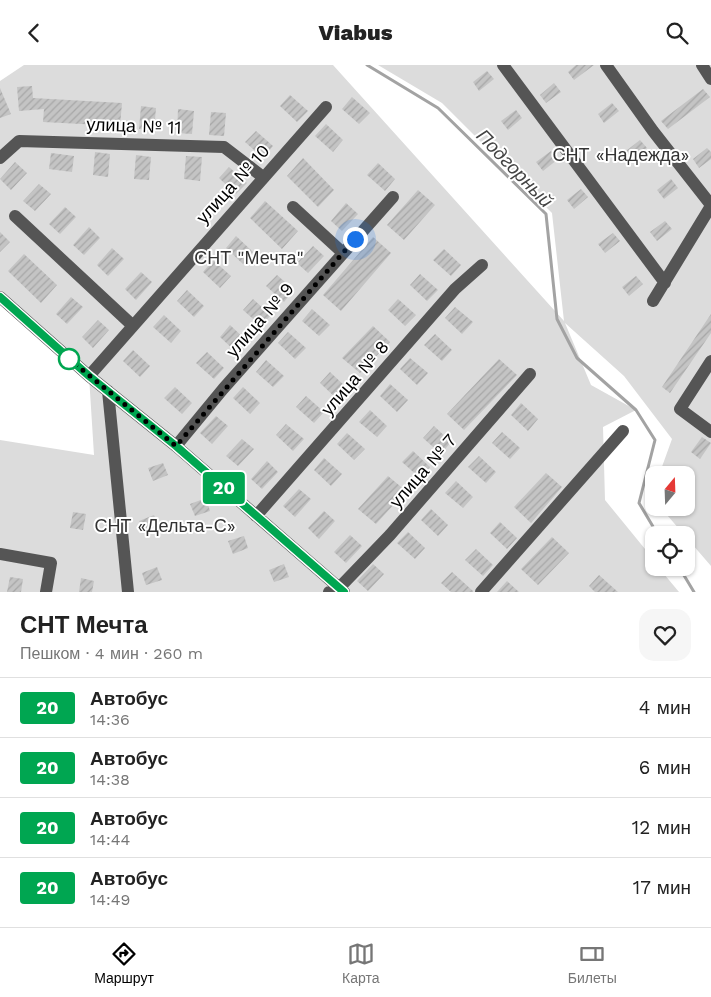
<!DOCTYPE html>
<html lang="ru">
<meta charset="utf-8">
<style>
body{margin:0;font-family:"Work Sans",sans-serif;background:#f6f6f6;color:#222;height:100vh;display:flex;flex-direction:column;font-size:19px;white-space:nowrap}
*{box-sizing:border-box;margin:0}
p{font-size:16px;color:#767676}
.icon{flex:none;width:28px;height:28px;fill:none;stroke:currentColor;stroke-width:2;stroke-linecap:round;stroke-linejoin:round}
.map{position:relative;height:527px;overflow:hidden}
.panel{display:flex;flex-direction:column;background:#fff;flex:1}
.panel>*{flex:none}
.badge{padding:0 10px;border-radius:4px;font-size:18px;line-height:32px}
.needle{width:32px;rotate:19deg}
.fabs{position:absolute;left:645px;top:401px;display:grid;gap:10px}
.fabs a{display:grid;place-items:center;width:50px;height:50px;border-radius:10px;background:#fff;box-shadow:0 1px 4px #0004;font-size:25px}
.you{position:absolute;width:25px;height:25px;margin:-12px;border:4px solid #fff;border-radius:50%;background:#1a73e8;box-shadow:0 0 0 8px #1a73e833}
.map>.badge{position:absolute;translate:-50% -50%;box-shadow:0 0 0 2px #fff}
.round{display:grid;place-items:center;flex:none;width:52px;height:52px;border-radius:15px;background:#f6f6f6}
.overview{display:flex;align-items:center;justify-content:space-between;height:85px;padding:0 20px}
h1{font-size:24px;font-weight:800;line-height:38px}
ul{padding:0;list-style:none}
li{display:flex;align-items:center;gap:15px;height:60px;padding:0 20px;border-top:1px solid #e0e0e0}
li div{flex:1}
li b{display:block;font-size:19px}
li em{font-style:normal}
li .badge{min-width:55px;font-weight:700;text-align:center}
header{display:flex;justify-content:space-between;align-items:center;height:65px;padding:0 20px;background:#fff;font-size:22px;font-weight:800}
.tab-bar{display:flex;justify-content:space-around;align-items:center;height:70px;border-top:1px solid #e0e0e0;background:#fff;font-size:14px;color:#767676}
.tab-bar a{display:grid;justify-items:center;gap:2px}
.tab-bar .on{color:#000}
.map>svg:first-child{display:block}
.garden{fill:#dcdcdc}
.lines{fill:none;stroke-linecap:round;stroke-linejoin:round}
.stream{stroke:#a3a3a3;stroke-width:3}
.building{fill:url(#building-hatch)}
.minor{stroke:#555;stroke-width:12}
.line-casing{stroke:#fff;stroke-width:11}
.line{stroke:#00a651;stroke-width:8}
.walk{stroke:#000;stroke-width:5;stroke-dasharray:0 9}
.stop-dot{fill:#fff;stroke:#00a651;stroke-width:2.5}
.labels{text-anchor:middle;stroke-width:4;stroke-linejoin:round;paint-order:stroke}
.street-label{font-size:18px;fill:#000;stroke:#fff}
.park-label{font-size:18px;fill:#333;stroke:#fff}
.water-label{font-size:19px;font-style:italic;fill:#444;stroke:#fff}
</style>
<header><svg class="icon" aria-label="back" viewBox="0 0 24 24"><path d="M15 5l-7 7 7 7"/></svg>Viabus<svg class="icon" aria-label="search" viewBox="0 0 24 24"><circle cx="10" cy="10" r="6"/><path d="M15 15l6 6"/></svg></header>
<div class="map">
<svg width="711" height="527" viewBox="0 0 711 527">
<defs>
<pattern id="building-hatch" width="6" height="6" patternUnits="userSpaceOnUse" patternTransform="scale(1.25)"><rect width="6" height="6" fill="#c4c4c4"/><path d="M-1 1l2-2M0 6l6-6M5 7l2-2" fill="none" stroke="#a7a7a7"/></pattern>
</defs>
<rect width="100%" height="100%" fill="#fff"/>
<!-- garden -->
<path class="garden" d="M24,0h309l231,256 -12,-108 -110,-110 -64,-38h333v501l-50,-58 25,-1v-32h-27l13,-36 -48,-63 -59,-53 26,62 45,25 -33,17 2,73 49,60v7l5,1 20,24h-679v-152l94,15 -5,-79 -89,-79v-216z"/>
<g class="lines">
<!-- stream -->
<path class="stream" d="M367,0l71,43 108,106 11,105 20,39 59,52 19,30 -16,63 19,32
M679,502l15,25"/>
</g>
<!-- building -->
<path class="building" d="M576,0h18l-20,15 -6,-8z
M487,6l7,8 -15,12 -6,-9z
M554,18l7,9 -15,11 -6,-8z
M32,21l1,12 89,5 -2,23 -77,-4 1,-13 -25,2 -2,-24z
M0,23l11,26 -11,4z
M703,24l7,8 -42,32 -7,-8z
M290,30l18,16 -11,11 -17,-16z
M352,32l18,16 -11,11 -17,-15z
M612,38l7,8 -15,12 -6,-9z
M141,41l15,2 -2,23 -15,-2z
M178,44l16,2 -2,23 -15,-1z
M516,45l6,8 -14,12 -7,-9z
M211,47l15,1 -2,23 -15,-1z
M326,59l17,16 -10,12 -18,-16z
M256,66l17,15 -10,12 -18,-16z
M640,75l7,8 -14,12 -7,-9z
M707,83l4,4v7l-12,9 -6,-9z
M551,86l7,8 -15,12 -7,-9z
M95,87l15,2 -2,23 -15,-2z
M51,88l23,3 -2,16 -23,-3z
M136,90l15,2 -2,23 -15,-1z
M186,91l16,1 -2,24 -16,-2z
M303,93l31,32 -16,17 -31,-31z
M15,97l12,11 -16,17 -11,-11z
M378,98l17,16 -10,12 -18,-16z
M229,102l18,16 -11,11 -17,-16z
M671,114l7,9 -14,11 -7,-9z
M39,119l12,10 -16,17 -12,-10z
M581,124l7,8 -14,12 -7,-9z
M418,125l17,15 -31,35 -17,-15z
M265,136l33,30 -16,18 -32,-31z
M346,138l12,11 -16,17 -11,-10z
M65,142l11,10 -16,17 -11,-10z
M665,156l7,8 -15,12 -7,-9z
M89,162l11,11 -16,17 -11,-10z
M0,167l10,10 -10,10z
M613,168l7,8 -15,12 -7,-9z
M236,171l17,16 -10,12 -17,-16z
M373,172l18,16 -50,58 -18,-16z
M313,181l11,10 -16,17 -11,-10z
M112,183l12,11 -16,17 -11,-11z
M444,184l17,16 -10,11 -18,-16z
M24,189l33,31 -16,18 -33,-32z
M213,195l18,16 -11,12 -17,-16z
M141,207l11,10 -16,18 -11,-11z
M420,209l18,16 -11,11 -17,-16z
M277,210l17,15 -10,12 -18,-16z
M636,211l7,8 -14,12 -7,-9z
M187,225l17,16 -10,11 -17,-16z
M71,232l12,10 -16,17 -11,-10z
M253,234l18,16 -10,11 -18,-16z
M398,234l18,16 -11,11 -17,-16z
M455,242l18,15 -11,12 -17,-16z
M312,244l18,16 -11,11 -17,-15z
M711,249v19l-41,60 -8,-6z
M164,250l17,16 -10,12 -18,-16z
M98,255l11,10 -16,18 -11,-11z
M230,260l17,16 -10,12 -17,-16z
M373,261l17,16 -30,31 -18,-15z
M288,267l18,16 -11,11 -17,-16z
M435,269l17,16 -10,11 -18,-16z
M133,285l17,16 -10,11 -17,-16z
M207,287l17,16 -10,11 -18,-16z
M410,293l18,15 -11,12 -17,-16z
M499,294l18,16 -53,55 -17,-16z
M266,295l18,16 -11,11 -17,-15z
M330,307l17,16 -10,11 -17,-16z
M390,319l18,16 -11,12 -17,-16z
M175,322l17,16 -10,11 -18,-16z
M243,322l17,16 -10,11 -17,-16z
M306,331l18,16 -10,11 -18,-16z
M521,338l17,16 -10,12 -17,-16z
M370,345l17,16 -10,11 -18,-15z
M216,351l12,10 -16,18 -12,-11z
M286,359l18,15 -11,12 -17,-16z
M434,361l17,16 -10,12 -18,-16z
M502,367l18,16 -10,11 -18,-16z
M347,368l18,16 -11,11 -17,-16z
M702,372l9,6 -11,16 -9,-7z
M242,374l12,10 -16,17 -12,-10z
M413,386l17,16 -10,11 -18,-16z
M479,391l17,16 -10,11 -18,-16z
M324,393l18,16 -11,12 -17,-16z
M267,396l11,11 -16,17 -11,-10z
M163,398l5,12 -15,6 -5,-13z
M546,408l16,14 -31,36 -17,-16z
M388,411l18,15 -30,33 -18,-15z
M456,416l17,16 -10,11 -18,-15z
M299,424l12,10 -16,18 -12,-11z
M206,433l4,13 -15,5 -5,-12z
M431,444l17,16 -10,11 -17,-16z
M324,446l11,10 -16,18 -11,-11z
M73,447l13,2 -3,16 -13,-2z
M154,450l5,13 -15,5 -5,-12z
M500,457l17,16 -10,11 -17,-16z
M408,467l17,16 -10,11 -18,-16z
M350,470l12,11 -16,17 -12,-11z
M244,471l4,12 -15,6 -5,-13z
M552,472l17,16 -31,32 -17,-16z
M476,484l17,16 -10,11 -18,-16z
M284,499l5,13 -15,5 -5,-12z
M373,499l11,10 -16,17 -11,-10z
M157,502l5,13 -16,5 -4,-12z
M452,507l21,19v1h-22l-10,-9z
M599,510l19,17h-23l-6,-6z
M10,512l13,2 -2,13h-14z
M81,513l13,3 -2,11h-13z
M507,516l12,11h-22z"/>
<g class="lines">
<!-- minor -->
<path class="minor" d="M503,0l162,218
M606,0l47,66 58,74
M702,0l9,14
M0,93l19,-17 205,6 39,30
M293,142l50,46
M15,151l117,109
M0,232l89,79 87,70 168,146
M653,236l58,-95
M711,296l-31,48 31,23
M89,311l237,-269
M108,326l20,201
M176,381l47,-57 170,-192
M256,451l199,-227 27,-24
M0,489l51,9 -5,29
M329,527l10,-4 51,-53 140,-161
M481,527l142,-161"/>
</g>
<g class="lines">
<!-- line casing -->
<g class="line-casing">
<path id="line" d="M0,232l89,79 87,70 168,146"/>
</g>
<!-- line -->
<use href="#line" class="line"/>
<!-- walk -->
<path class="walk" d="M69,294l107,87 179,-207"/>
</g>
<!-- markers -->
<circle class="stop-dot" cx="69" cy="294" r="10"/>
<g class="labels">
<!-- street labels -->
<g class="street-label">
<text transform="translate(134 61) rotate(2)" y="6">улица № 11</text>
<text transform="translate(233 119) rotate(-48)" y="6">улица № 10</text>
<text transform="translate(260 255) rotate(-49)" y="6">улица № 9</text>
<text transform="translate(355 313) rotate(-49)" y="6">улица № 8</text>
<text transform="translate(423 406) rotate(-49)" y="6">улица № 7</text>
</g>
<!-- park labels -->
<g class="park-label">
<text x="621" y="96">СНТ «Надежда»</text>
<text x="249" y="199">СНТ "Мечта"</text>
<text x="165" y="467">СНТ «Дельта-С»</text>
</g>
<!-- water labels -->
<g class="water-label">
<text transform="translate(515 103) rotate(46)" y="7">Подгорный</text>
</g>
</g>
</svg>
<div class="fabs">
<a><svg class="needle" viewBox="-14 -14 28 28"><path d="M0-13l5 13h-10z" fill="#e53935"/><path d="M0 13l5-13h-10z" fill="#767676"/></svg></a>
<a><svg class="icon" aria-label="locate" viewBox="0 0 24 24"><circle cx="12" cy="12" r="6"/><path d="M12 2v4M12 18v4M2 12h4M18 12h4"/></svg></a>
</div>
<div class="you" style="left:355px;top:174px"></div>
<b class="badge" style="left:224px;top:423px;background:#00a651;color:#fff">20</b>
</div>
<section class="panel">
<div class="overview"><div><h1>СНТ Мечта</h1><p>Пешком · 4 мин · 260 m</p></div><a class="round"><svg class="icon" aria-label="heart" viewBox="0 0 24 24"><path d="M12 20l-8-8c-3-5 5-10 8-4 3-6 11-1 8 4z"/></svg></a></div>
<ul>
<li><span class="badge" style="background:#00a651;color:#fff">20</span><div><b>Автобус</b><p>14:36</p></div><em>4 мин</em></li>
<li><span class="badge" style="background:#00a651;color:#fff">20</span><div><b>Автобус</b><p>14:38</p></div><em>6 мин</em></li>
<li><span class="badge" style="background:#00a651;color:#fff">20</span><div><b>Автобус</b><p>14:44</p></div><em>12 мин</em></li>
<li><span class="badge" style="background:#00a651;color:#fff">20</span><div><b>Автобус</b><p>14:49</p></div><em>17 мин</em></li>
</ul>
</section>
<nav class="tab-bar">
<a class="on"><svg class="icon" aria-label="directions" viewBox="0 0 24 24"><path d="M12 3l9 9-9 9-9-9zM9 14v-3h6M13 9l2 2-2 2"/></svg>Маршрут</a>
<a><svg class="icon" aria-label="map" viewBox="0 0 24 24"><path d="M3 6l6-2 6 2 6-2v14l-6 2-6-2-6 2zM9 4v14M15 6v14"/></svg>Карта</a>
<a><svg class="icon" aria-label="tickets" viewBox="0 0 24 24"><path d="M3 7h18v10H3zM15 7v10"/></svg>Билеты</a>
</nav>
